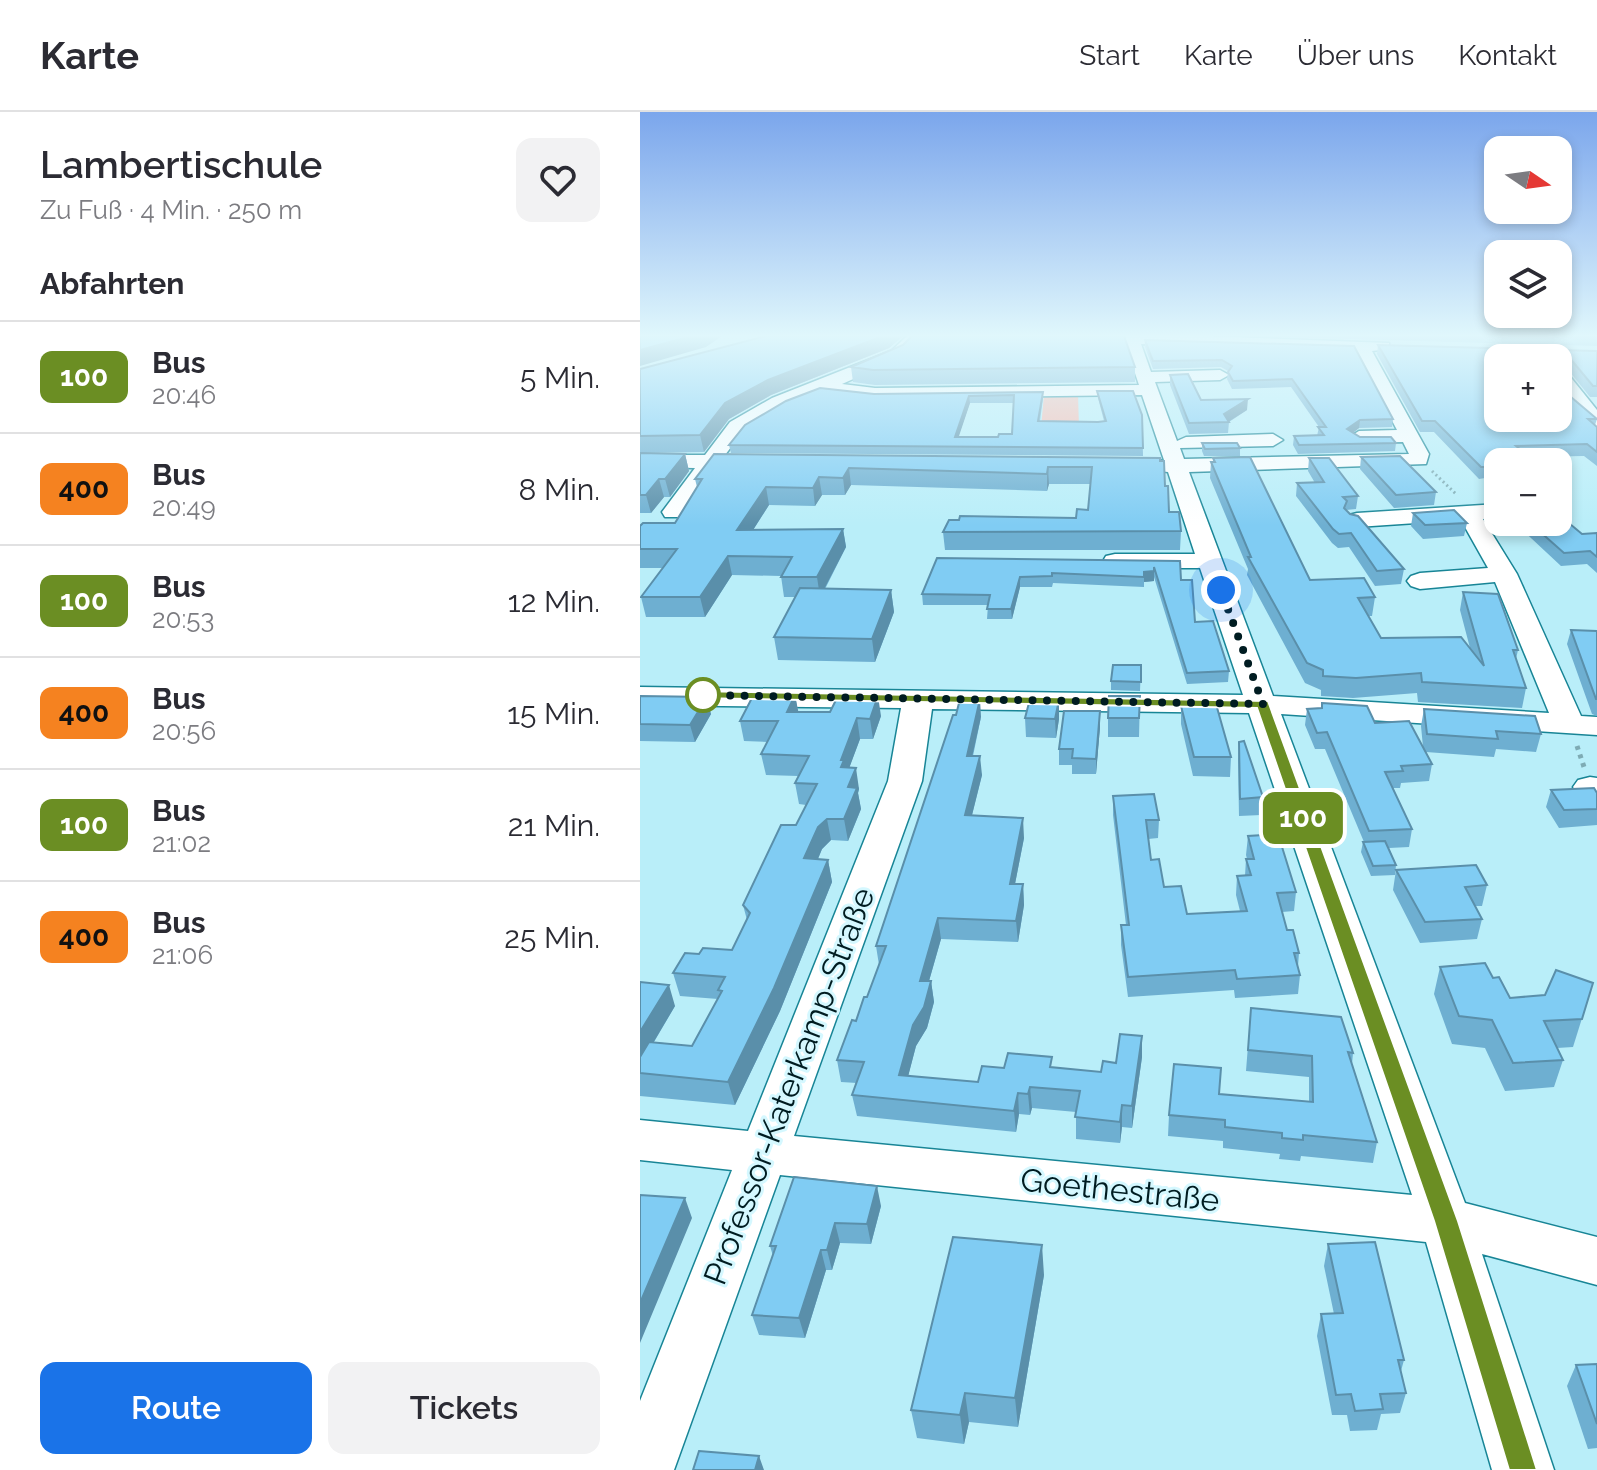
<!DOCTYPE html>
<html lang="de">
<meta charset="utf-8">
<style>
body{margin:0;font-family:Raleway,sans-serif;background:#f2f2f3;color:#2b2b33;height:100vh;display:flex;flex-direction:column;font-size:30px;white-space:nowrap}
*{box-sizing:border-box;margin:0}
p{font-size:26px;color:#7c7c81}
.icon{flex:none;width:44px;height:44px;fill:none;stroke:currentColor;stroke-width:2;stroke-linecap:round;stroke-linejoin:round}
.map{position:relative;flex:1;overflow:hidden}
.drawer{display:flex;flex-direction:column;background:#fff;width:640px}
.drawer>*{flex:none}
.badge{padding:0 16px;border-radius:12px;font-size:28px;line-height:52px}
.needle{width:52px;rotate:103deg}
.controls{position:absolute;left:844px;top:24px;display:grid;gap:16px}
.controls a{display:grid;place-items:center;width:88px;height:88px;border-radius:16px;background:#fff;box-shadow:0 4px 12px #0003;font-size:40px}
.you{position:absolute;width:40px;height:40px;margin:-20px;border:6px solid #fff;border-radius:50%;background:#1a73e8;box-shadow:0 0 0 12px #1a73e833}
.map>.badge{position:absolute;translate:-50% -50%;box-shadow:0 0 0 4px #fff}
h2{padding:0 40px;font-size:30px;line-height:72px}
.round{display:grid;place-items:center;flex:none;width:84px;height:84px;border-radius:16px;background:#f2f2f3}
.head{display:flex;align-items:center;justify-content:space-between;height:136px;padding:0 40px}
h1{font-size:38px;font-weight:600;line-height:60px}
.button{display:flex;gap:16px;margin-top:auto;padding:16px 40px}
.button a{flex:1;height:92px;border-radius:16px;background:#1a73e8;color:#fff;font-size:32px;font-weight:600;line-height:92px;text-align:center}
.button a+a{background:#f2f2f3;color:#2b2b33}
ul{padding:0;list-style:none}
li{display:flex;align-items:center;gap:24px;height:112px;padding:0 40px;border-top:2px solid #e1e1e2}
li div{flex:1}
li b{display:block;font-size:30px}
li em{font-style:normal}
li .badge{min-width:88px;font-weight:700;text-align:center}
header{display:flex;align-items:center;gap:48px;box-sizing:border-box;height:112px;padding:0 40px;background:#fff;border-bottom:2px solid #e1e1e2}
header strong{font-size:38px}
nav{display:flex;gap:44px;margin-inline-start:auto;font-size:28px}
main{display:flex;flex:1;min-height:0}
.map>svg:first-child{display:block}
.green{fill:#fcb7aa}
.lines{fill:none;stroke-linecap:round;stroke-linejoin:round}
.minor-casing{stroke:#188596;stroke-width:3}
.path-far1{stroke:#7eabb4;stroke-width:3;stroke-dasharray:2 3;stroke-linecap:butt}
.path{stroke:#7eabb4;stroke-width:5;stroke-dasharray:4 5;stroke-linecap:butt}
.minor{fill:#fff;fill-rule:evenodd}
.wall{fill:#6eafd1;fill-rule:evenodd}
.shaded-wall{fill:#5a8faa}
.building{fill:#80ccf3;stroke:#5a8faa;stroke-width:2;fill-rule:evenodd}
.line{fill:#6b8e23;stroke:#fff;stroke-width:2}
.walk{stroke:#001c21;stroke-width:8;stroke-dasharray:0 14.4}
.stop-dot{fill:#fff;stroke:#6b8e23;stroke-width:4}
.labels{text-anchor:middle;stroke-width:6;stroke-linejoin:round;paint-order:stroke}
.near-street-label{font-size:32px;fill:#001c21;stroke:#d5f8ff}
</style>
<header>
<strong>Karte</strong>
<nav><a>Start</a><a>Karte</a><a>Über uns</a><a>Kontakt</a></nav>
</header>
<main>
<section class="drawer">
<div class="head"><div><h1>Lambertischule</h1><p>Zu Fuß · 4 Min. · 250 m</p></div><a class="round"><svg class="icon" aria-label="heart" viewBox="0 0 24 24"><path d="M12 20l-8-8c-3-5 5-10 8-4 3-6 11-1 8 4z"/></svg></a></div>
<h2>Abfahrten</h2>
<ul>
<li><span class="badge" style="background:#6b8e23;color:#fff">100</span><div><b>Bus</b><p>20:46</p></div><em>5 Min.</em></li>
<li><span class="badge" style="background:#f58220;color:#111">400</span><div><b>Bus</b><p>20:49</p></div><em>8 Min.</em></li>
<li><span class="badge" style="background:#6b8e23;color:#fff">100</span><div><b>Bus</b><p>20:53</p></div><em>12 Min.</em></li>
<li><span class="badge" style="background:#f58220;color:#111">400</span><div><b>Bus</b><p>20:56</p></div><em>15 Min.</em></li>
<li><span class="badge" style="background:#6b8e23;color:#fff">100</span><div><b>Bus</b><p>21:02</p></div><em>21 Min.</em></li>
<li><span class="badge" style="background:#f58220;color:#111">400</span><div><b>Bus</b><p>21:06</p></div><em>25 Min.</em></li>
</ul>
<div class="button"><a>Route</a><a>Tickets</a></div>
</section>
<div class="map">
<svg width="957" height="1358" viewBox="0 0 957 1358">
<rect width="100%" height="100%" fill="#b9eef9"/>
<!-- green -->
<path class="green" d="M438,282l1,34h-38l3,-33z"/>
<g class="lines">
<!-- minor casing -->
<g class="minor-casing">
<path id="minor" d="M267,224h17l-21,21 -61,27 33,4 264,-3 -14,-42 -86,-2 -8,-5h175l183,7v6l-17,2 57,103 -3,10 -237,8 84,224 276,17 -54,-131 -75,7 -9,-3 -4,-5 4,-5 9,-3 68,-5 -27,-48 -104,7 -8,-2 -4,-5 4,-5 8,-2 141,-9v14l-15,1 34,55 64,142 16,1v18l-316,-21 184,489 132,34v48l-115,-31 72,216h-62l-66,-228 -646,-67 -106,295h-34v-69l92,-231 -92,-10v-40l108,11 140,-350 13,-73 -261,-3v-18l603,8 -43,-127h-85l-9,-2 -3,-5 3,-5 9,-2h80l-27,-82 -19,-2 -3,-4 3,-4 15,-2 -22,-65 -267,3 -54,-6 -35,14 -42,24 -19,25 38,3 3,4 -3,4 -47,2 -35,49h-16l-3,-5 33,-44 -55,-1v-12h65l25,-33 42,-24 119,-47zM501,232l214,6 42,80 -38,1 -10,6 10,6 44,-1 6,12 -225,5 -4,-11 93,-2 10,-6 -10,-6 -87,3 -9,4 -22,-59 65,-2 9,-5 -9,-5 -69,2zM292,597l317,4 163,482 -618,-59 128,-355z
M877,224h17l20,22h-17z
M918,256l6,1 33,41v18l-7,-2 -32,-41z
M950,665l7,1v20l-19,-4 -5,-7 5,-7z"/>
</g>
<!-- path-far1 -->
<path class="path-far1" d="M792,359l24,23"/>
<!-- path -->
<path class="path" d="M937,634l7,21"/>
<!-- minor -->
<use href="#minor" class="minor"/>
</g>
<!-- wall -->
<path class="wall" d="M126,224h137l-14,12 -118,47 -42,24 -25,33 -61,1 42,1 4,17 -19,26h-6l-13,16h-11v-144z
M603,224h354v10z
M505,228l209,6 39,73 -1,8 -33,1 -6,5 7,4 36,6 -1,8 -97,3 -5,-9 1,-9h23l2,-9 -28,-40 -59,2 -5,-10 1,-8 -7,-4 -68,2 -8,-22z
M263,233l232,22v15l-260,3 -22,-3 -2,-15z
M738,233l219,6v46h-7l-24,-30 -8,-2 -60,-7 60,18 8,10 -2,5 33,28 -2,6 2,2v39l-13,-10 -54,1 -32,5v29l-13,-13 -6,1 -45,-47h-14l-43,-78z
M530,263l31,25 46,10 -18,12 -1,11 -39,1 -19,-49z
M457,279l45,24 1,41 -412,-3 -2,-8 145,-51 169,-2v7l-3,22h64l-6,-23zM330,291h44l-2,31 -14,3h-40z
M562,331l38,5v8h-36l-2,-5z
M74,342l446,4 9,54 12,19 -1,19h-235l-2,-18 133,-14 12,-8 2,-26h-41l-2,7 -196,-6 -6,10h-23l-7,11 -46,-1 -16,25 90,-1 3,18 -21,42 66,1 3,22 -19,50 -97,-2 -4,-23 22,-40h-12l-3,-21 -49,-1 -27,42h-59l-5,-20 22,-29h-23v-42l35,-3 22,-36 -2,-8z
M721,345l75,35 -2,13 -40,3 -34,-39z
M573,346l97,122 65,17 -3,19h-4l13,22 89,10 -10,-38 3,-18 55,58 -2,9 10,29 -4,20 -104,-6 -1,-9 -64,5 -32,-2v-6l-16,-7 -58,-108 1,-6 -38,-91 1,-16h2z
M669,346l49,38 -2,13 -10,1 58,59 -3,15 -26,2 -26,-39 -11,1 -6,-5 -36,-47 1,-13h18l-7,-12z
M929,376l-3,13h-8v-12z
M773,401l54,10 -3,13 -41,3 -12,-13z
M878,410h40l24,12 15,-1v40l-10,-9 -26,2 -44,-41z
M297,446l243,3 1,19 14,42 34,49 -1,11 -41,2 -33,-107v4l-10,1v5l-91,-4 -1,4h-32l-8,32h-25l1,-14h-65l-1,-11z
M931,518l26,1v85l-5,-2 -25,-70z
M501,553l-1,26 -29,-1v-9z
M155,583l3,17 83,4 -8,23h-13l-11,29 10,21 -1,4 3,16 -13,32 -17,-1 -9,9 -4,10 10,1 4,22 -52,129 -45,94 -95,-9v-114l35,24 -21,36 38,4 26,-47 -38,-3 -7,-23 26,-19 33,-4 15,-30 -4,-15 53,-80 10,-20 -7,-1 -4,-21 3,-7 -32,-1 -5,-21 7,-12 -24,-1 -4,-20z
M0,584l71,18 -16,28 -55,-1z
M500,584l-1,41h-31v-19z
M541,594l50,51 -1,20 -37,-1 -12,-52z
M667,597l68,14 48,24 -2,-21 3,-17 117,25 -5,18 -40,-3 -2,8 -68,-5 6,12 -3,17 -28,2 -1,5h-7l19,41 -3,18 -20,1 7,17 -1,10 -24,1 -10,-24 2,-10h1l-39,-93h-10l-10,-24z
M341,605l-8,39 9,19 -10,40 52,23 -9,46h8l1,21 -6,37 -77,-3 -12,42h2l3,21 -7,26 -11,18 -8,30 70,6 26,-14 48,-1 49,5 15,-9 26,-27v21l-10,71 -10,-1 -2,16 -44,-4v-27l-44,-4 -2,7 -11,-1 -3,18 -159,-16 -5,-21 5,-12 -16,-1 -4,-22 30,-63 12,-32 -3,-19z
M385,606l34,1 -3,19 -30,-1z
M460,615l-4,47h-24v-9h-13v-16z
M599,630l24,55 -2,18 -22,1 -1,-57z
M911,678l46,3v32l-38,3 -13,-21z
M473,684l46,24 -1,18 -10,1 3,21 13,27 23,27 53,-3 -4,-16 1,-19h8l1,-17h1l-1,-4 2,-19 48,56 -2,19 -12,1 5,18 12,23 -1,13 2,9 -2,19 -63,4 -1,-8 -106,7 -7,-52v-20h5l-13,-110z
M756,758l91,15 -5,21h-7l7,13 -5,20 -57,4 -27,-53z
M800,855l53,11 17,20 35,-3 48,-12 -20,64 -16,1 6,12 -9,27 -49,4 -20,-43 -33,-4 -18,-50z
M611,896l102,45 -1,11 25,78 -4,21 -72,-7 -1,5 -21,-2 1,-5 -57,-6v-7l-55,-5 1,-21 50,-21 90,8v-25l-63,-6z
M241,1094l-10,38 -31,-1 -8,27h-6l-21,68 -46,-3 -7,-20 21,-59 -3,-10z
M688,1132l76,116 -3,11 5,22 -6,20 -19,1 -4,16 -27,1 -3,-16h-15l-15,-79 4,-22h13l-10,-48z
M404,1163l-26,152 -49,-5 -5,22 -47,-6 -6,-28z
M957,1252v84l-9,1 -21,-63 9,-21z"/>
<!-- shaded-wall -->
<path class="shaded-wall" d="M52,224h30l-16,11 -66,19v-16z
M243,224h20l-14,12 -118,47 -42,24 -25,33 -4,-17 25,-32 43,-23z
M329,284l1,7 -14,42 -1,-8z
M608,287l-1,11 -19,12 -4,-8z
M720,308l-1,8 -13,10 1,-9z
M45,342l4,17 -19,26 -5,-18z
M408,355l1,17 -2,7v-17z
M209,356l2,17 -6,10 -2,-17z
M179,365l3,18 -7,11 -2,-18z
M19,367l5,18 -13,16 -5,-18z
M126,375l3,18 -28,44 -4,-19z
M203,417l3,18 -26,50 -3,-20z
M88,444l4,19 -27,42 -5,-20z
M514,459v10l-10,1v-10z
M380,465v10l-8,32 -1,-10z
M251,478l3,22 -19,50 -3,-23z
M155,583l4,20 -12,-3z
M238,584l3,20 -8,23 -3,-20z
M67,585l4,17 -16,28 -5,-17z
M340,587l1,18 -13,58 -1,-19z
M419,588v19l-3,19 -1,-19z
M460,599v16l-4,47v-15z
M217,606l3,21 -13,35 -3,15 -3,-29z
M340,644l2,19 -15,60 -2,-20z
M216,656l3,21 -1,4 3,16 -13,32 -4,-22 4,-32z
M383,706l1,20 -13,66 -1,-20z
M187,707l4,21 -9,9 -13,31 -5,-22 14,-31z
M188,748l4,22 -52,129 -45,94 -7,-23z
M383,772l1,21 -6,37 -2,-21z
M298,806l3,21 -18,63 -3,-21z
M291,869l3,21 -7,26 -11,18 -13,50 -4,-21 14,-50z
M29,873l6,21 -35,59v-33z
M502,924v21l-10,71v-22z
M390,975l2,21 -2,7 -2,-21z
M378,981l1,21 -3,18 -2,-21z
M482,993v22l-2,16v-21z
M237,1074l4,20 -10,38 -4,-20z
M45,1086l7,20 -52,125v-40z
M195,1111l5,20 -8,27 -5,-20z
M402,1133l2,30 -26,152 -3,-29z
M181,1138l5,20 -21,68 -6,-20z
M325,1281l4,29 -5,22 -4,-29z
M119,1344l5,14h-9z"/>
<!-- building -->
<path class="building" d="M0,224h52l-52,14z
M126,224h117l-115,44 -43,23 -25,32 -60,1v-67z
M272,224h212l11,31 -262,3 -22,-3 52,-22z
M505,228l209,6 39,73 -33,1 -13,9 13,8h31l5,6 -97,2 -5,-9 30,-1 -6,-8h8l-34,-48 -59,2 -5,-9 4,-6 -10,-6 -69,1z
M738,233l219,6v35h-4l-24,-29 -8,-2 -4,3h-59v60h60v-42l8,10h-8l39,33h-9l9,8v25l-10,-8 -71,2 20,16h-38v15l-11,-10h-6l-46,-46h-13z
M548,262l13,26 47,-1 -24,15 5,8 -40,1 -19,-48z
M180,276l54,6 169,-2 -5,29 60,1 8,-1 -9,-30h36l9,24 1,33 -414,-3 16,-20 41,-24zM374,283l-2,39h-13l-1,3h-43l14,-41z
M562,331h35l3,5 -35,1z
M0,341l45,1 -20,25h-6l-13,16h-6z
M74,342l446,4v3h4l1,25h3l1,26h10l2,19 -238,1 6,-12h10l1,-4 116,2 1,-9 11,1 4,-43h-44l-1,7 -198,-6 -6,10 -24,-1 -6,11 -47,-1 -29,43 106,-1 -26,48h-36l11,-20 -64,-1 -28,41h-59l36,-48h-37v-23l3,-3h32l27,-44h-7z
M760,344l36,36 -40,3 -35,-38z
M610,345l60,123 54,-2 11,19 -17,1 23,40 80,-1 23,29 -21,-74 35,2 20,56h-5l13,38 -104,-6 -1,-9 -65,5 -33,-2v-6l-16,-7 -59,-106h3l-40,-95h4l-2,-4z
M669,346h20l29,38 -15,1 4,4 -3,7 6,6 8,2 46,53 -27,2 -26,-38 -12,1 -6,-5 -36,-46 27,-1z
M918,368l11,8 -11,1z
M814,398l13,13 -42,2 -12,-12z
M918,402l24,20 15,-1v24l-7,-6 -26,2 -35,-31h29z
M297,446l243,3 1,19h11l3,42 18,-1 16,50 -42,2 -33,-106v4l-10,1v5l-92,-4v3l-32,1 -9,32h-24l3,-14 -68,-1z
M160,476l91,2 -19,49 -98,-2z
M931,518l26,1v68h-1z
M473,553h28v17l-30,-1z
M114,582l41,1 -8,17h43l8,-16h40l-8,23 -13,-1 -16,42h3l-3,7 15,1 -8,19 9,1 -13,31h-17l-9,8 -14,31 24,2 -54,128 -46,94 -88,-9v-16l9,-15 43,4 30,-55 -4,-1 7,-13 -52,-4 12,-20 14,1 4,-6 29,2 18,-37 -7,-8 38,-80h15l21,-41 -22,-1 14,-27 -48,-2 17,-33h-38z
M0,584l67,1 -17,28 -50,-1z
M469,584h31l-1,22h-31z
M320,587h20l-13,57h13l-15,59 58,3 -13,66h13l-7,37 -78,-3 -18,63h11l-7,26 -11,18 -14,50 79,7 4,-16 22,2 4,-15 44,4 -2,10 51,5 2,-11 13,2 4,-29 22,2 -10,70 -10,-1 -2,17 -45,-5 5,-26 -50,-4 -2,7 -10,-1 -4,18 -162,-16 12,-33 -27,-2 15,-40 4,1 8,-24h3l19,-51h-10l77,-231h3z
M390,587l29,1 -4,19 -30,-1z
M682,591l45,3 8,17 34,-2 23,43 -31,2 2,5 -18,1 27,57 -43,2 -42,-99 -10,1 -10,-24 15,-1z
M576,592l15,53h-37l-13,-51z
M784,597l111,7 6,18 -45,-3 2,8 -71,-5z
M424,599h36l-4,48 -24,-1 1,-9h-14z
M604,629l19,56 -23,2 -1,-57z
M954,676l3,5v16l-33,1 -13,-20z
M514,682l5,26h-13l5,40 8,-1 5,28 17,-1 6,28 60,-3 -10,-35 14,-1 -5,-16h8l-6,-23 30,-2 18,58 -19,1 10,37h6l6,23h-5l6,22 -63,4 -2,-9 -107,7 -7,-52h8l-16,-129z
M745,729l11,24 -23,1 -10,-24z
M836,753l11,20 -22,2 17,32 -57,3 -29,-52z
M845,851l8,15 6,-1 11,21 35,-3 11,-25 37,13 -11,36 -38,2 19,39 -50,3 -21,-43 -33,-4 -19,-49z
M0,870l29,3 -29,47z
M611,896l90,9 12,36 -5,-1 29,90 -74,-7v5l-21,-2v-5l-57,-6v-7l-56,-5 5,-51 47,4 -2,26 94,8 -1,-46 -64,-6z
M154,1065l83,9 -10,38 -32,-1 -8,27h-6l-22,68 -47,-3 24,-69h-6z
M0,1083l45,3 -45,105z
M313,1125l89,8 -27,153 -50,-5 -5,22 -49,-5z
M735,1130l29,118h-6l8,33 -26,1 3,15 -28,2 -4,-17 -15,1 -15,-81 22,-1 -15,-69z
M957,1252v60l-21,-59z
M59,1339l60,5 -4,14h-62z"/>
<!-- sky -->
<linearGradient id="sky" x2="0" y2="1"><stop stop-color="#7ba6ec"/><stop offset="0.54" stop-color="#e0f7fc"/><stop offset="1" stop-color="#e0f7fc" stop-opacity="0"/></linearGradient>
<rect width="957" height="414" fill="url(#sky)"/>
<!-- line -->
<path class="line" d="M55,579l573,10 190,520 79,249h-28l-75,-249 -177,-513 -567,-10v-6z"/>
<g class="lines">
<!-- walk -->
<path class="walk" d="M63,583h-8l568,9 -42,-114"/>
</g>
<!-- markers -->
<circle class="stop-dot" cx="63" cy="583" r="16"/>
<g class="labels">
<!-- near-street labels -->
<g class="near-street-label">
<text transform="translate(149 974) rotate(-69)" y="11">Professor-Katerkamp-Straße</text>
<text transform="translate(480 1078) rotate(6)" y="11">Goethestraße</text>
</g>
</g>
</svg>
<div class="controls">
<a><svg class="needle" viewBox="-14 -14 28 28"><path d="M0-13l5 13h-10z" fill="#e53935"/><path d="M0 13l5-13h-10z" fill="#7c7c81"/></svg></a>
<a><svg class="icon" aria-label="layers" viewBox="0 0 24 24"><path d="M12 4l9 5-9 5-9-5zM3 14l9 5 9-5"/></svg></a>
<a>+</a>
<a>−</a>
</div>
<div class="you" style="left:581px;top:478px"></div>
<b class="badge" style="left:663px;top:706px;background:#6b8e23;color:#fff">100</b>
</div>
</main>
